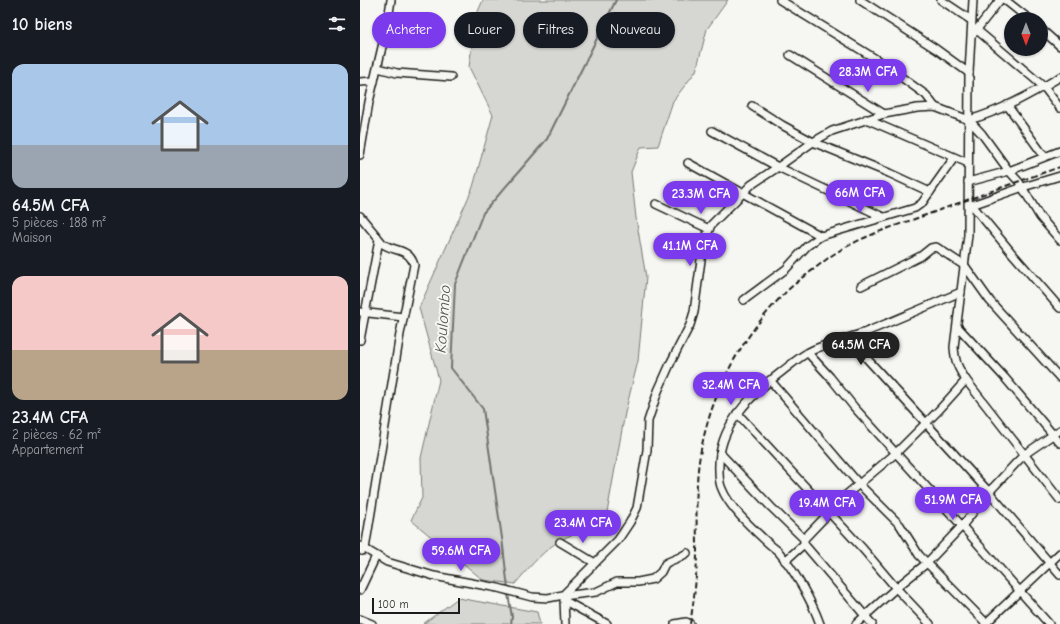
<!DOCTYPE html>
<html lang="fr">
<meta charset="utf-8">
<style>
:root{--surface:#171b24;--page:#20242c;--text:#f1f3f6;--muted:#9ea1a6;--accent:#7c3aed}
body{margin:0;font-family:"Comic Neue",sans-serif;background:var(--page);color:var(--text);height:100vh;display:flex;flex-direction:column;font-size:15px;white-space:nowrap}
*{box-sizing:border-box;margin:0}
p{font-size:13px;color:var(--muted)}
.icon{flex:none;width:22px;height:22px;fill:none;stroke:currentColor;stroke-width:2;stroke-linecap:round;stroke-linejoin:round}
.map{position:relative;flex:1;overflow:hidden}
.drawer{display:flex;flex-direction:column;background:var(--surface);width:360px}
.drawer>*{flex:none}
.guide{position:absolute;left:12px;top:12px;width:380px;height:36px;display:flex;gap:8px}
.needle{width:26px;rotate:180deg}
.buttons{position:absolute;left:644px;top:12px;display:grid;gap:8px}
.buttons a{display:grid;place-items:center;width:44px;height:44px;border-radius:50%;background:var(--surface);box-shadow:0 1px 3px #0004;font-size:20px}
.scale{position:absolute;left:12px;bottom:10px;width:88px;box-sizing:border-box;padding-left:4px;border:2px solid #1c1c1c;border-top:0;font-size:11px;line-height:14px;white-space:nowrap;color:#1c1c1c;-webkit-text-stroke:3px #f6f6f2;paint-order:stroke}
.price{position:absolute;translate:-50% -34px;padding:0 9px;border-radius:14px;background:var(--accent);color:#fff;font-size:13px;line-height:26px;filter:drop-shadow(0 1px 2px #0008)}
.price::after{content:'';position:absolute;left:50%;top:24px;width:12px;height:9px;margin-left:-6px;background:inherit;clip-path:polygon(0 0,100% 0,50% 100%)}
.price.active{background:#222;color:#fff}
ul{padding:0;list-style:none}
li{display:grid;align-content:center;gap:8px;height:212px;padding:0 12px}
li span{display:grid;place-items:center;height:124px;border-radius:12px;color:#555}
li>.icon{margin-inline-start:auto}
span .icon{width:72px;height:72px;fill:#fffc;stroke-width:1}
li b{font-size:17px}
h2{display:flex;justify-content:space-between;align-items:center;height:48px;padding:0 12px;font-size:17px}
.chip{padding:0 14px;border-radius:18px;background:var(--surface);box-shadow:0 1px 3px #0004;font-size:14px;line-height:36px}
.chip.active{background:var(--accent);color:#fff}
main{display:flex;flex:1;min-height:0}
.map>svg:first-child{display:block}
</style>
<main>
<section class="drawer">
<h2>10 biens<svg class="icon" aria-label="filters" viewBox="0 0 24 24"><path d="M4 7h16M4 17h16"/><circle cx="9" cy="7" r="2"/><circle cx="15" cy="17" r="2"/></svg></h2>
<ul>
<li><span style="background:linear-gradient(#a9c7e8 65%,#9aa5b1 0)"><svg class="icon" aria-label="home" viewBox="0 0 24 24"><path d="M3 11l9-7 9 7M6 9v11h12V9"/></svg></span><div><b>64.5M CFA</b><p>5 pièces · 188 m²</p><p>Maison</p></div></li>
<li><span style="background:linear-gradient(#f6c9c9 60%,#b9a48a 0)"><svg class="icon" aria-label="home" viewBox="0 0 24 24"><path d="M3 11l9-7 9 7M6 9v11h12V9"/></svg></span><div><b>23.4M CFA</b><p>2 pièces · 62 m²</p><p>Appartement</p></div></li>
</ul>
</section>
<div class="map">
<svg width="700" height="624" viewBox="0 0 700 624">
<rect width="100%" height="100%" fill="#f6f6f2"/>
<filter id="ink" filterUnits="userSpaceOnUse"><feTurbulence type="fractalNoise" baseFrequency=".025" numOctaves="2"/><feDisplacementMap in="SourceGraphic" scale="8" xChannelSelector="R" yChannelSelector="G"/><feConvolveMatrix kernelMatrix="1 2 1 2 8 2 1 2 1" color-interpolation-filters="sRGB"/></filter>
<g filter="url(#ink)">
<g fill="#d6d6d2" stroke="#797977">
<path d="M123 0H368L347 29 336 71 313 101 298 146 281 147 271 172 276 218 286 277 278 361 265 413 245 524C229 529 211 533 196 543 180 554 167 570 155 584L123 580 51 520 62 498 61 458 79 380 59 308 113 187 133 115 109 67 116 16Z"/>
<polygon points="98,598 177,612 180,624 63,624"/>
</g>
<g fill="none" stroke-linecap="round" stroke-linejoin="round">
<g stroke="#727271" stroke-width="2">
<polyline points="148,589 142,538 123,409 91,368 95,284 123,213 187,139 256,0"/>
<polyline points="148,594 152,617 151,624"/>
</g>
<defs>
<g id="minor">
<polyline points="420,0 519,61 566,95 575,107"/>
<polyline points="500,0 576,49 609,73"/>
<polyline points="581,0 611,20"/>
<path d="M613 0 609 73 608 235 594 347C595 362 598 368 606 380L700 500"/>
<polyline points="645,0 669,19"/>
<polyline points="681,29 700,46"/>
<polyline points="617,30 684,87 700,108"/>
<polyline points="614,33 640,0"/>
<polyline points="430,55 524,114"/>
<polyline points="18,68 37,73 91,77"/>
<polyline points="0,82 14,81"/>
<polyline points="647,105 684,156"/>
<polyline points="392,106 422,125 453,142 529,173 570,192"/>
<polyline points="506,119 608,163"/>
<path d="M609 120C641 111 671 94 700 77"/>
<polyline points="352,131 418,167 523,217"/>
<polyline points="0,155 9,102 27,26 31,0"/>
<polyline points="328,163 461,236"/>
<polyline points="608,182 649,171 700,151"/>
<polyline points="296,204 349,229"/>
<polyline points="612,205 651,252 700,308"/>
<polyline points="609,206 663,187 700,176"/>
<path d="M0 216 23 244C35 252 49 248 54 265L40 334 5 549 2 551"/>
<polyline points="501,286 561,256 571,248 576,247 605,266 630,301 700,378"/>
<polyline points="384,300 426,269 447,246 461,236 555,208 562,203 594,158"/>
<polyline points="0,312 43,317"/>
<polyline points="597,326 645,378 700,443"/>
<polyline points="488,338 629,492 700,575"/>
<polyline points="0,340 19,240"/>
<polyline points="448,353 470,377 494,407 602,526 689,624"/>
<polyline points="410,380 499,484 540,525 559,555 567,563 627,624"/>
<polyline points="377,413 503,549 536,588 570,624"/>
<polyline points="360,453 411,507 444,539"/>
<polyline points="200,542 235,563"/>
<polyline points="444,544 512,624"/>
<polyline points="0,546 27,562 74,576 138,588 172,597 188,598 203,595 258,540 270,522 277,508 287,450 288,421 298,391 311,362 330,325 334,312 343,245 351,225 391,185 418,167 453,142 472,131 524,114 557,108 575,107 609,120 622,134 649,171 659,182 680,217 700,240"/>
<polyline points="425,561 444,544 444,539 486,495 536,453 579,410 606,380"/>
<polyline points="0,590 16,556"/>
<polyline points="203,596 236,592 257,582 278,582 293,579 301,572 305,564 308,562 320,557 327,553"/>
<polyline points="204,599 205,624"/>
<polyline points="205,601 247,624"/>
<polyline points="0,619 12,624"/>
<polyline points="315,624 326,622 330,624"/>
<path d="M460 624C452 601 434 570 418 551 414 548 410 545 406 541 392 528 369 507 362 489 359 483 359 477 359 471 357 428 388 397 420 373 429 366 437 359 447 353 464 343 488 339 506 332 538 319 570 305 601 292"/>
<polyline points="496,624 536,588 567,563 602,526 629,492 656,463 665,454 700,430"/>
<polyline points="625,624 700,553"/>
</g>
</defs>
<use href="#minor" stroke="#1c1c1c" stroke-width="10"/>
<use href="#minor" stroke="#f6f6f2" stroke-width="7"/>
<path stroke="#1c1c1c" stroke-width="2" stroke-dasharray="6 3" stroke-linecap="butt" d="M330 624C334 600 337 576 337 551 337 516 334 480 342 445 354 387 384 333 427 291 434 284 443 278 450 272 457 267 464 261 471 256 501 236 535 226 569 214 612 198 656 182 700 167"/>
</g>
</g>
<g text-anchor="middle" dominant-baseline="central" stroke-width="4" stroke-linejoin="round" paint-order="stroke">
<g font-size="16" font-style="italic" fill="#565654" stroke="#f6f6f2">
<text transform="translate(83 319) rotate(-86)">Koulombo</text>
</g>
</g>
</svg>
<div class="buttons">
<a><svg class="needle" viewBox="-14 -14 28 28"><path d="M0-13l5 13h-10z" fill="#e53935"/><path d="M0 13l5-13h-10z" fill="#9ea1a6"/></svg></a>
</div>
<div class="scale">100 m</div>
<b class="price" style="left:508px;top:93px">28.3M CFA</b>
<b class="price" style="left:500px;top:214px">66M CFA</b>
<b class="price" style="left:341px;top:215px">23.3M CFA</b>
<b class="price" style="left:330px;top:267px">41.1M CFA</b>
<b class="price active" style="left:501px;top:366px">64.5M CFA</b>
<b class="price" style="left:371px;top:406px">32.4M CFA</b>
<b class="price" style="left:593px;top:521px">51.9M CFA</b>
<b class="price" style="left:467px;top:524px">19.4M CFA</b>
<b class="price" style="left:223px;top:544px">23.4M CFA</b>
<b class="price" style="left:101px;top:572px">59.6M CFA</b>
<div class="guide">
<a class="chip active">Acheter</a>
<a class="chip">Louer</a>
<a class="chip">Filtres</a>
<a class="chip">Nouveau</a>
</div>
</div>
</main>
